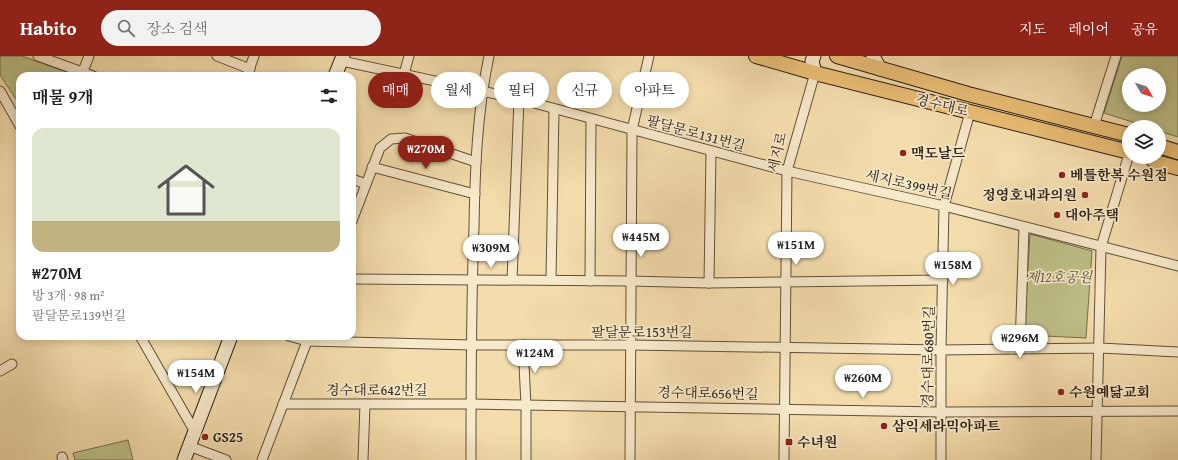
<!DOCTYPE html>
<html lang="ko">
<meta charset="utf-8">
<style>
:root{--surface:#fff;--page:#f2f2f2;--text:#202124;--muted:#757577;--accent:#8f2418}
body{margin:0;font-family:"Gentium Book Plus","Noto Serif KR",serif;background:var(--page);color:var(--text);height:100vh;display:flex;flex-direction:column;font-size:15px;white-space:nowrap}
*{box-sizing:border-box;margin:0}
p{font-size:13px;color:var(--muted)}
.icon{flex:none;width:22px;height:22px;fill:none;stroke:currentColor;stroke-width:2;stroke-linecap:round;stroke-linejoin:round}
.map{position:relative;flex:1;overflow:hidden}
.details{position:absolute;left:16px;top:16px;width:340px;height:268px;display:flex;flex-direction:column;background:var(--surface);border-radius:12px;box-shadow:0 2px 10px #0003}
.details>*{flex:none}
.top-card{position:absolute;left:368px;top:16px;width:380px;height:36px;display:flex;gap:8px}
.needle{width:26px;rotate:129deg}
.tools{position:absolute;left:1122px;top:12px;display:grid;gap:8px}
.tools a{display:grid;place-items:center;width:44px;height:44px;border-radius:50%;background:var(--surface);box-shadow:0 2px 10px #0003;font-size:20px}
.price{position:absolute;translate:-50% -34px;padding:0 9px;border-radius:14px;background:#fff;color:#222;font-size:13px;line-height:26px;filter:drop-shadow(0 1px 2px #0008)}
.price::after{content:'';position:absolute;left:50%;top:24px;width:12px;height:9px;margin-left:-6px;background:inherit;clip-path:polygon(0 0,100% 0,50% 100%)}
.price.current{background:var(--accent);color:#fff}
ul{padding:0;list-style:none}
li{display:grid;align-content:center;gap:8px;height:212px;padding:0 16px}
li span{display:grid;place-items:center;height:124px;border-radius:12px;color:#555}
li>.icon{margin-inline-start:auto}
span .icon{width:72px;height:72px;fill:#fffc;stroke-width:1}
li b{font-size:17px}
h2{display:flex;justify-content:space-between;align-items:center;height:48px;padding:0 16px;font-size:17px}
.pill{padding:0 14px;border-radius:18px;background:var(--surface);box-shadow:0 2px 10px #0003;font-size:14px;line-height:36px}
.pill.current{background:var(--accent);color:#fff}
header{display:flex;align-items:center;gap:24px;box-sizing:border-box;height:56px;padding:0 20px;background:var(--accent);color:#fff}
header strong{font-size:19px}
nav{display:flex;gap:22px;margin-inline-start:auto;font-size:14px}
.search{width:280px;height:36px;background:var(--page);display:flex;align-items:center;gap:10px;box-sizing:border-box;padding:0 14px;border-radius:22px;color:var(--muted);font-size:15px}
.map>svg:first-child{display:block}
</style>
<header>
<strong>Habito</strong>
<div class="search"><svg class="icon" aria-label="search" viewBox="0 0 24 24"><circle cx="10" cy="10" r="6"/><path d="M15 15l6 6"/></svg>장소 검색</div>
<nav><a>지도</a><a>레이어</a><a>공유</a></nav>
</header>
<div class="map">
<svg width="1178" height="404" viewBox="0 0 1178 404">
<rect width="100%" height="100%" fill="#f4ddad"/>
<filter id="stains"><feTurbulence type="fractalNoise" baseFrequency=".005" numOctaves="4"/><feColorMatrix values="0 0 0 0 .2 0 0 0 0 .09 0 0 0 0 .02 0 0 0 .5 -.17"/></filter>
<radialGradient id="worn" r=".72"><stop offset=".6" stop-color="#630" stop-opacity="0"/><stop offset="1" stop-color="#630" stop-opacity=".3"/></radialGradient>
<g fill="#bec088" stroke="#76704e" fill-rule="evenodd">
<polygon points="0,0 22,0 69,17 70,20 20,20 20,49 0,19"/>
<path d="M1122 0H1178V81L1159 75V71H1148L1104 57ZM1129 19H1159V49H1129Z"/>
<polygon points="1030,178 1092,195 1086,282 1024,279"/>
<polygon points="128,384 133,404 75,404 73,397"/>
</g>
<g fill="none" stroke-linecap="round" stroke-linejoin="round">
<defs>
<g id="street">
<polyline points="38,0 93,20"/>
<polyline points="217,0 250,13"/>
<polyline points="342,5 519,43 787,115 944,150 1178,210"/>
<polyline points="404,18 409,0"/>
<polyline points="81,20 89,0"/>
<polyline points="247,20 254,0"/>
<polyline points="0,35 20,70"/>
<polyline points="1094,70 1116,0"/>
<polyline points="372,111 475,138"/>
<polyline points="352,123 366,128"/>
<polyline points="352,165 380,92 391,83 405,82 476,106"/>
<polyline points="352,223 630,225 709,227 943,224"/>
<polyline points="512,224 519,43"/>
<polyline points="551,224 554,54"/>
<polyline points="590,225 591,63"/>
<polyline points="709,227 711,95"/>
<polyline points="140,280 195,376"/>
<polyline points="289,280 307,285 472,289 630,289 941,294 1100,292 1178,296"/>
<polyline points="523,289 526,349 526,404"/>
<polyline points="1020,292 1024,172"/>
<polyline points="0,315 12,308"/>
<polyline points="283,348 471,348 941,356 1178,355"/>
<polyline points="189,390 226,404"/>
<polyline points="62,401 63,404"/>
<polyline points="262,404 309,280"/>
<polyline points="363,404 365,348"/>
<path d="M471 404C471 326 471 249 474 171 475 114 477 56 489 0"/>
<polyline points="630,404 632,74 649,0"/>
<polyline points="784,404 787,115 815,17"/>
<polyline points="941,404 941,294 944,150 970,56"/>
<polyline points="1096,404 1101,191 1129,98"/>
</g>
<g id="secondary">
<polyline points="814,0 812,5 815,17"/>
<polyline points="873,0 880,13"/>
<polyline points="335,20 343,0"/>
<polyline points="184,404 231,280"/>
</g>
<g id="primary">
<polyline points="756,0 815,17 1129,96"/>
<polyline points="837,0 968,38 1129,79"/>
<polyline points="1159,90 1178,96"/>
<polyline points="1150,101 1156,106 1178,112"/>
</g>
</defs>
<use href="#street" stroke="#60503b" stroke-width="11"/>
<use href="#secondary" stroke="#2e2115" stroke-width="15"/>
<use href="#primary" stroke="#2e2115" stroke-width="16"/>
<use href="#street" stroke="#f8e9ca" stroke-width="9"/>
<use href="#secondary" stroke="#f8e9ca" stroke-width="13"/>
<use href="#primary" stroke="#eabe76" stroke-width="14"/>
</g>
<g fill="#8f2418" stroke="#f8e9ca" stroke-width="1.5">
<circle cx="903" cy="97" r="4"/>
<circle cx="1062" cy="119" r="4"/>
<circle cx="1085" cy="139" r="4"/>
<circle cx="1057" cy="159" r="4"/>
<circle cx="1061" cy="336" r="4"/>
<circle cx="884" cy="370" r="4"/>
<circle cx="205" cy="381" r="4"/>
<rect x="785" y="382" width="8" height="8" rx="2"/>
</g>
<g text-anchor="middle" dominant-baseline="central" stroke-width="3.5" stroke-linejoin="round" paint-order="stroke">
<g font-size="14" fill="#2e2115" stroke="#f8e9ca">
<text transform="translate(942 49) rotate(14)">경수대로</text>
<text transform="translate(696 77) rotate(15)">팔달문로131번길</text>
<text transform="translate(777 96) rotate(-77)">세지로</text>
<text transform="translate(909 128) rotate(13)">세지로399번길</text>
<text x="642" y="276">팔달문로153번길</text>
<text transform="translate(928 300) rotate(-89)">경수대로680번길</text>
<text x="377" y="334">경수대로642번길</text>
<text transform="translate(708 337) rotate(1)">경수대로656번길</text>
</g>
<g font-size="14" font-weight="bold" fill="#2e2115" stroke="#f8e9ca" text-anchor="start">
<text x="911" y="97">맥도날드</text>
<text x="1070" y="119">베틀한복 수원점</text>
<text x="1077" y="139" text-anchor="end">정영호내과의원</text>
<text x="1065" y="159">대아주택</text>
<text x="1069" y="336">수원예닮교회</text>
<text x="892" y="370">삼익세라믹아파트</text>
<text x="213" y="381">GS25</text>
<text x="797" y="386">수녀원</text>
</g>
<g font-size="14" font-style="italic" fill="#595138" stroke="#f8e9ca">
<text x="1059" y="221">제12호공원</text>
</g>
</g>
<rect width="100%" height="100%" filter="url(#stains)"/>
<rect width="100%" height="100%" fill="url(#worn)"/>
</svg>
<div class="tools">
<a><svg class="needle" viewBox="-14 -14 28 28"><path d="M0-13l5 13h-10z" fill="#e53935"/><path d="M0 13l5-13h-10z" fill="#757577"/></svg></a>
<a><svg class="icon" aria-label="layers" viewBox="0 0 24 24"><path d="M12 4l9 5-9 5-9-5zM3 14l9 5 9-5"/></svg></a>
</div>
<b class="price current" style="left:426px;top:114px">₩270M</b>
<b class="price" style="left:641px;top:202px">₩445M</b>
<b class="price" style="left:796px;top:210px">₩151M</b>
<b class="price" style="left:491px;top:213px">₩309M</b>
<b class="price" style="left:953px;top:230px">₩158M</b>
<b class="price" style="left:1020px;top:303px">₩296M</b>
<b class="price" style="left:535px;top:318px">₩124M</b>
<b class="price" style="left:196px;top:338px">₩154M</b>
<b class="price" style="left:863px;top:343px">₩260M</b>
<div class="top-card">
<a class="pill current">매매</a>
<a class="pill">월세</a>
<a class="pill">필터</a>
<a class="pill">신규</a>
<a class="pill">아파트</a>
</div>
<section class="details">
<h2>매물 9개<svg class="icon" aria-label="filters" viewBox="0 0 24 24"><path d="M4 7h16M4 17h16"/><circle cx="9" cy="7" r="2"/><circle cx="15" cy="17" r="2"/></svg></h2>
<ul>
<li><span style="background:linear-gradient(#dfe7d0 75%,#c2b280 0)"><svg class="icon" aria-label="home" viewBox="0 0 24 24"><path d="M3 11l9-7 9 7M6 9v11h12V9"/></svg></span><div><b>₩270M</b><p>방 3개 · 98 m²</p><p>팔달문로139번길</p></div></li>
</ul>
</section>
</div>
